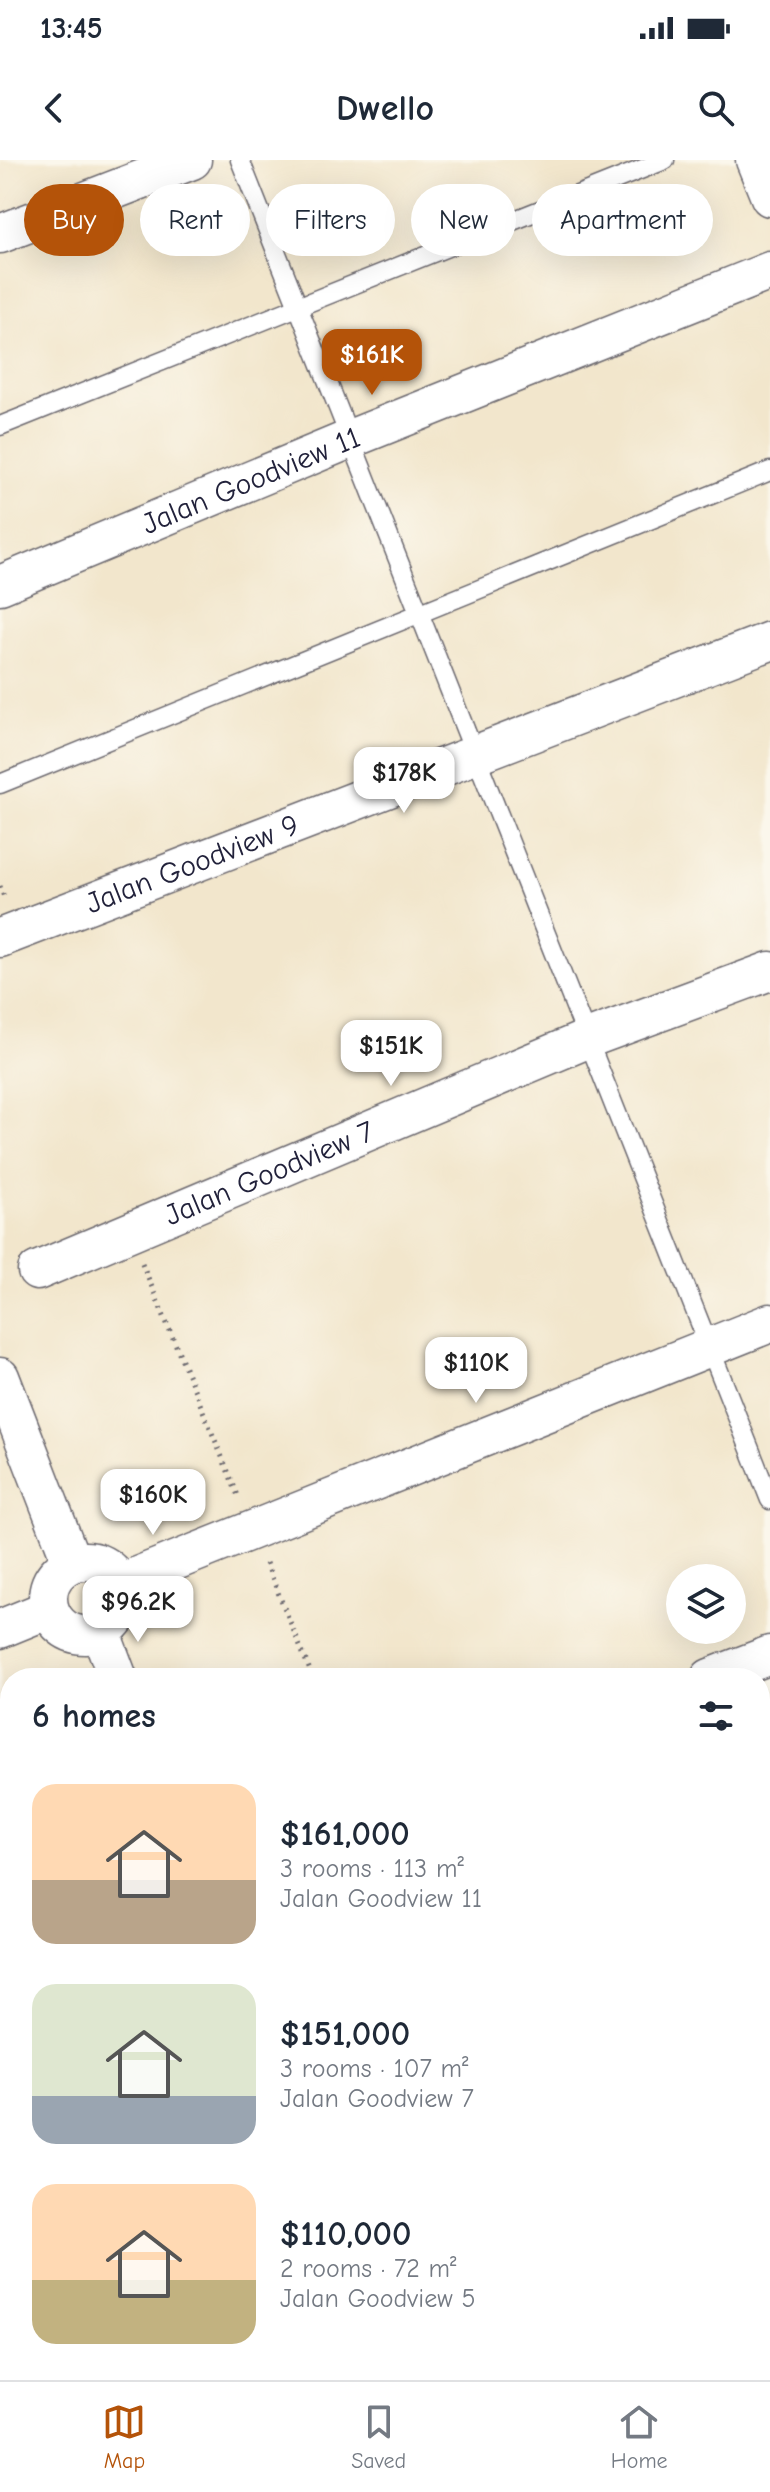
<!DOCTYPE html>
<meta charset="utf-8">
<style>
:root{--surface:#fff;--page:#f2f2f3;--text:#1f2937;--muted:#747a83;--line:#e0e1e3;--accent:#b45309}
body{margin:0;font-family:"Comic Neue",sans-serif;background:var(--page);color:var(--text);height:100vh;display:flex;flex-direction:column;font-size:30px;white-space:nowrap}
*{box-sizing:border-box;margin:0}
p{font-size:26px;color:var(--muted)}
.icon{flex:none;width:44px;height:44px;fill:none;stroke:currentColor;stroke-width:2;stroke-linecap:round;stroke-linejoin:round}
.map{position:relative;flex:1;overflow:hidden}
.details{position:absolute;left:0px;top:1508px;width:770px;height:712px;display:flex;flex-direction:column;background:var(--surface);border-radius:32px 32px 0 0;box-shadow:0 8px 32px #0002}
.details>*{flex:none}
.banner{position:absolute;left:24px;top:24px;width:722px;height:72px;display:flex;gap:16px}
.controls{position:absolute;left:666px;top:1404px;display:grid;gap:16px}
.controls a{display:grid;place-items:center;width:80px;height:80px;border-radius:50%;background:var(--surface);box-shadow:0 8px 32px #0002;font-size:40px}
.price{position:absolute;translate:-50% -68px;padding:0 18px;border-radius:16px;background:#fff;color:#222;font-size:26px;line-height:52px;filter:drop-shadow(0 2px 4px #0008)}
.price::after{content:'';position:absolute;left:50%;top:48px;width:24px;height:18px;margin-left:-12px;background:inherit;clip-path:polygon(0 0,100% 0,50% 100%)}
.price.on{background:var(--accent);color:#fff}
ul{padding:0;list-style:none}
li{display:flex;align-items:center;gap:24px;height:200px;padding:0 32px}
li span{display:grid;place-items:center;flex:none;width:224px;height:160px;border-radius:24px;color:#555}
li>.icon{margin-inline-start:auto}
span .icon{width:96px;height:96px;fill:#fffc;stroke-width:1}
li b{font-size:34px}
h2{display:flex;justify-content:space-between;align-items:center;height:96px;padding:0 32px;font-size:34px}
.pill{padding:0 28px;border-radius:36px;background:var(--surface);box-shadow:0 8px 32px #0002;font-size:28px;line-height:72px}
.pill.on{background:var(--accent);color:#fff}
.status{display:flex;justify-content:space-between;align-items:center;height:56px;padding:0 40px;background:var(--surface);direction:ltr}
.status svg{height:22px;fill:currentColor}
header{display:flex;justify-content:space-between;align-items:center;height:104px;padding:0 32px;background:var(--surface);font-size:36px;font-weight:800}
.dock{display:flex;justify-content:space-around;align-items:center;height:112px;border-top:2px solid var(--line);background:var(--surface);font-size:22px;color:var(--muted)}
.dock a{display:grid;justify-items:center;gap:4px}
.dock .on{color:var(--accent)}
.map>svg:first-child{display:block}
</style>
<div class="status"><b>13:45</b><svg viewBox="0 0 49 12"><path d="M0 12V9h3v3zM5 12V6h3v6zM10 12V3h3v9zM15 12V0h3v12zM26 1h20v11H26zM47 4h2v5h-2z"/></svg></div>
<header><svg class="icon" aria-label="back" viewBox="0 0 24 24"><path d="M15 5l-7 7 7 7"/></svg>Dwello<svg class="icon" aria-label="search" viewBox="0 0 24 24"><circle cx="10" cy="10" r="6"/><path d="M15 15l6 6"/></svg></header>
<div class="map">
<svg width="770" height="2220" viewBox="0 0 770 2220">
<rect width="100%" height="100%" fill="#fbf7ec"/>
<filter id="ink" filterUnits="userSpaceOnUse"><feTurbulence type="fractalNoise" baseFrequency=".0125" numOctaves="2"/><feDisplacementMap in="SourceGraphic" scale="16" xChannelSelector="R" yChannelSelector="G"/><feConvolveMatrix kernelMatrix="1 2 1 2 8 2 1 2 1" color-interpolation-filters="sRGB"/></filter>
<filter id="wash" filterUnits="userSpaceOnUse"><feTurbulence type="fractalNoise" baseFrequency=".006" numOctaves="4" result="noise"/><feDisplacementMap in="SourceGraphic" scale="32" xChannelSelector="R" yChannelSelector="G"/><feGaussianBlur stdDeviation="1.8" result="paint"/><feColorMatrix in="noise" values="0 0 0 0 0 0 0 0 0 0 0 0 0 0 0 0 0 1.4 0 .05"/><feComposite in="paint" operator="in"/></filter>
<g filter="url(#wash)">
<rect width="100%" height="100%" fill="#f2e6cc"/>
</g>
<g filter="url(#ink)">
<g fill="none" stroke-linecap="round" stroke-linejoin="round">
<defs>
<g id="lane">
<polyline points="240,0 770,1340"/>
<polyline points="0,266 665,0"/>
<polyline points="0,624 770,311"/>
<polyline points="760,1672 770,1668"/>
<polyline points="690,2210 694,2220"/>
</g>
<g id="street">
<polyline points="755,0 770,37"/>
<polyline points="0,74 192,0"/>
<path id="s1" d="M0 425 350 279 770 111"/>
<path id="s2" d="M0 778 770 481"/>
<path id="s3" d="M37 1111 587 879 770 811"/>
<polyline points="0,1217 72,1403"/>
<circle cx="85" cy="1438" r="37"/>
<polyline points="120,1423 770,1163"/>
<polyline points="0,1469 49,1449"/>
<polyline points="101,1473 118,1518"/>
<polyline points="710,1518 770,1495"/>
<polyline points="760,1739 770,1735"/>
<polyline points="760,1788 770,1784"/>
<polyline points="0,1804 10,1800"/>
<polyline points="0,2021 10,2018"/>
<polyline points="0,2065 10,2062"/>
<polyline points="0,2146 10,2143"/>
<polyline points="611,2210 614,2220"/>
<polyline points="387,2220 415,2210"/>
</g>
</defs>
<use href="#lane" stroke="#6b676e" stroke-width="21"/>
<use href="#street" stroke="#6b676e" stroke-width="41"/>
<g stroke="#6b676e" stroke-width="5" stroke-dasharray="2 6" stroke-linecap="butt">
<polyline points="0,726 5,740"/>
<polyline points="142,1103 239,1338"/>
<polyline points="266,1403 313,1518"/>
</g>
<use href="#lane" stroke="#fff" stroke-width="18"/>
<use href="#street" stroke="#fff" stroke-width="38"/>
</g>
</g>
<g text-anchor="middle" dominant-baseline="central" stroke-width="6" stroke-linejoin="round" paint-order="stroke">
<g font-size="30" fill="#22223b" stroke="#fbf7ec">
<text stroke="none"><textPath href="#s1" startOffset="272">Jalan Goodview 11</textPath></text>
<text stroke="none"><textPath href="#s2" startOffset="206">Jalan Goodview 9</textPath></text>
<text stroke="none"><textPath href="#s3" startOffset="252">Jalan Goodview 7</textPath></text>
</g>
</g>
</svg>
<div class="controls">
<a><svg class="icon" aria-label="layers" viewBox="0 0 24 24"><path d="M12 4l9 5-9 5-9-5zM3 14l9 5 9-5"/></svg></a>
</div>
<b class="price on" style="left:372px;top:237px">$161K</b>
<b class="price" style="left:404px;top:655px">$178K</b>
<b class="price" style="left:391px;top:928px">$151K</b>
<b class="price" style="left:476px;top:1245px">$110K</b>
<b class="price" style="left:153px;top:1377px">$160K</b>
<b class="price" style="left:138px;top:1484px">$96.2K</b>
<div class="banner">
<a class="pill on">Buy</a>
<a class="pill">Rent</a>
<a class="pill">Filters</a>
<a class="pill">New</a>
<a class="pill">Apartment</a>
</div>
<section class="details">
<h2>6 homes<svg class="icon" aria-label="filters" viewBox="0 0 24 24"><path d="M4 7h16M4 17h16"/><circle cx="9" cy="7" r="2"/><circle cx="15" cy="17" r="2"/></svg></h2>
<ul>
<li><span style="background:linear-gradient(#ffd9b3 60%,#b9a48a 0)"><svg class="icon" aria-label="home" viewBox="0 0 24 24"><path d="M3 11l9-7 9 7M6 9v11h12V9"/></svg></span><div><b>$161,000</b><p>3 rooms · 113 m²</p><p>Jalan Goodview 11</p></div></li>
<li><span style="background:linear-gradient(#dfe7d0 70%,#9aa5b1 0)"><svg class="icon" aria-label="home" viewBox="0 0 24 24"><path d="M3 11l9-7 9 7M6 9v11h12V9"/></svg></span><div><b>$151,000</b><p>3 rooms · 107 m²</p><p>Jalan Goodview 7</p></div></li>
<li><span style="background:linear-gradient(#ffd9b3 60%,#c2b280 0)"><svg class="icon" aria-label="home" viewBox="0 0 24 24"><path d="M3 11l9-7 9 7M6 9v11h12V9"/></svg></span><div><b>$110,000</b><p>2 rooms · 72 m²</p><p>Jalan Goodview 5</p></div></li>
</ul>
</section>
</div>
<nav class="dock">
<a class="on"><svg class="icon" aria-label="map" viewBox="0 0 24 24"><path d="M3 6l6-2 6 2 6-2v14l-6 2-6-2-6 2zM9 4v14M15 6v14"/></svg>Map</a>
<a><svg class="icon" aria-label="saved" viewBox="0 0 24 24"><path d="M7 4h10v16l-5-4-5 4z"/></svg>Saved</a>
<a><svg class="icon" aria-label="home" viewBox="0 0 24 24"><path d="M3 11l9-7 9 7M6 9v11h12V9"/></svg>Home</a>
</nav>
